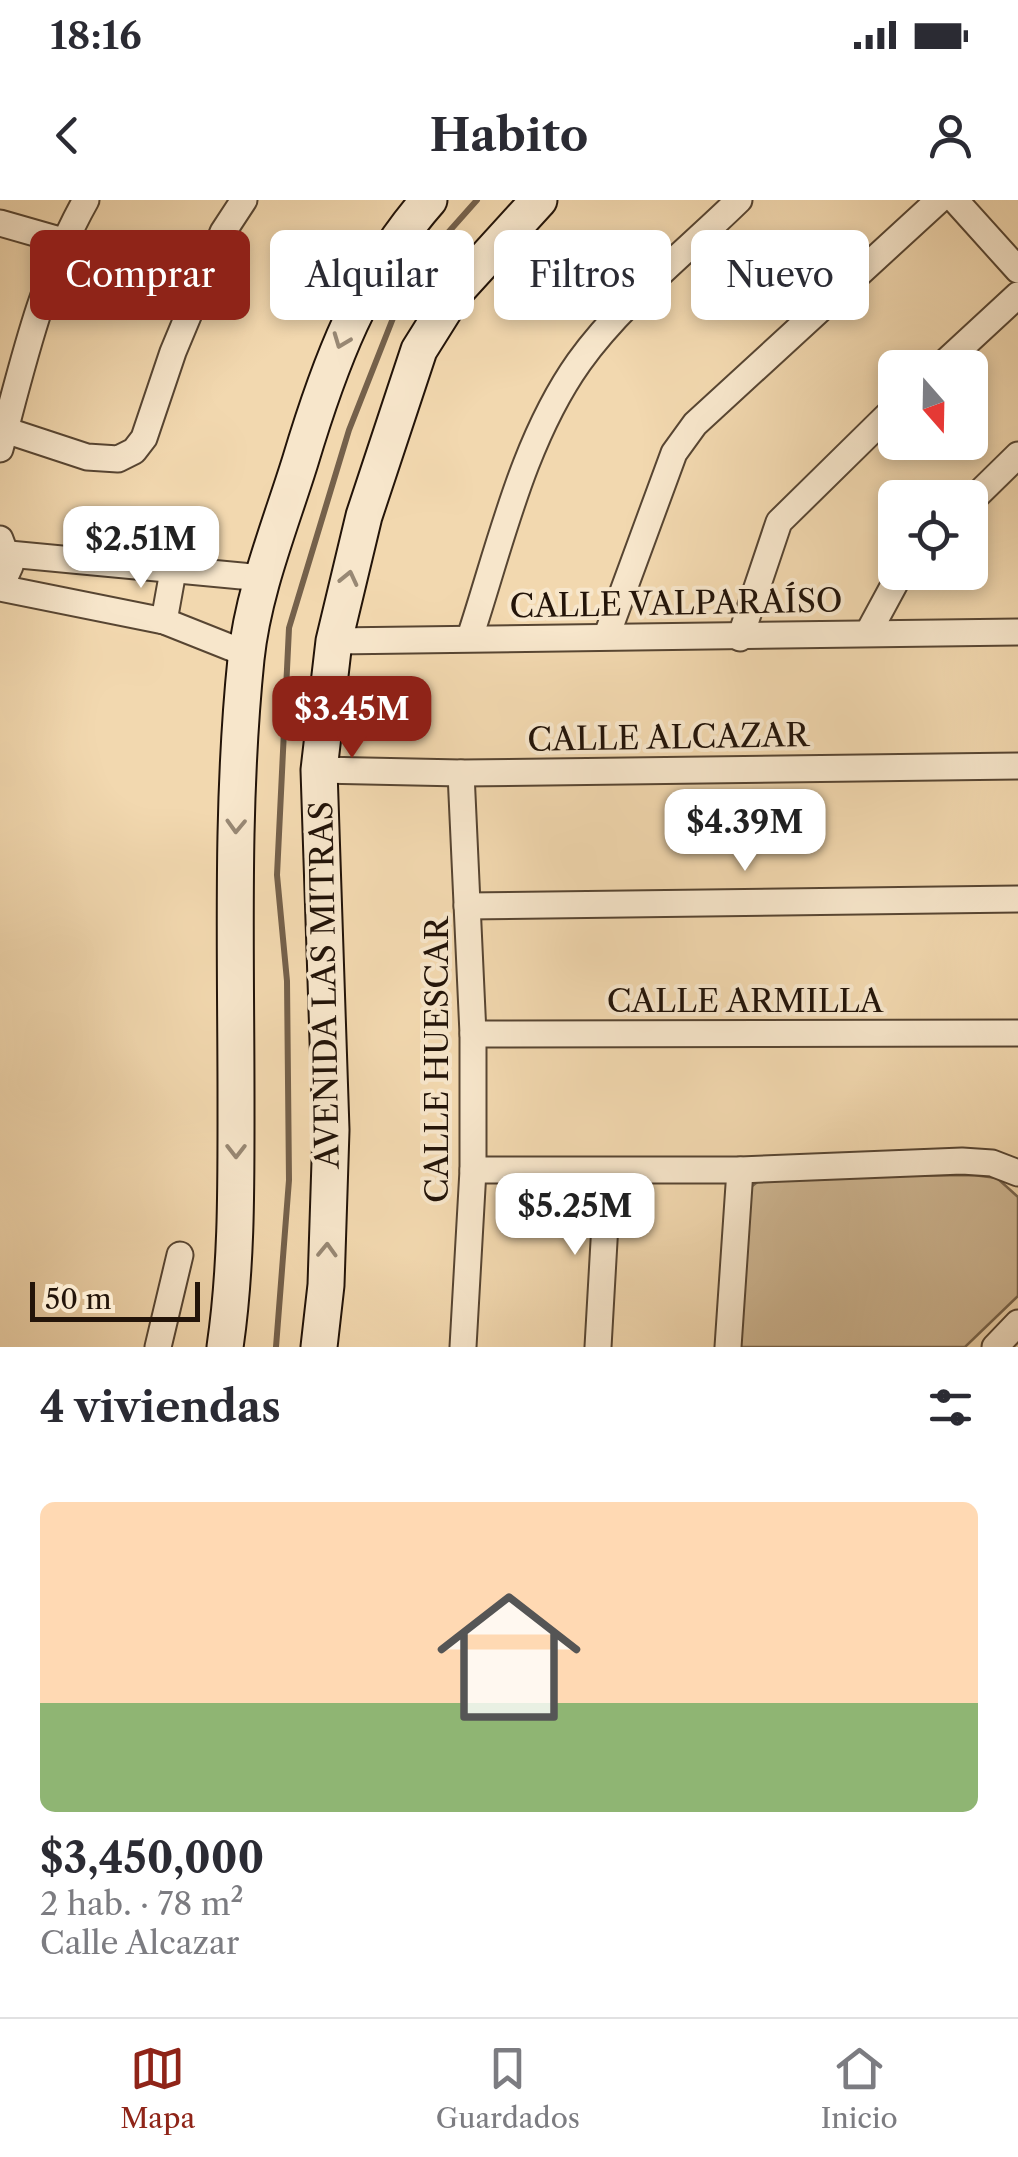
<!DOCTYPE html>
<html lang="es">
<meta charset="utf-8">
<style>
:root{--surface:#fff;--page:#f2f2f3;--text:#2b2b33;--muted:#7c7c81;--line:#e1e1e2;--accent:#8f2418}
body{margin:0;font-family:"Libre Caslon Text",serif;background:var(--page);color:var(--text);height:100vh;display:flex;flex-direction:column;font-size:38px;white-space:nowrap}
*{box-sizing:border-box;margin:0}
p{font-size:32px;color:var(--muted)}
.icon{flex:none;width:55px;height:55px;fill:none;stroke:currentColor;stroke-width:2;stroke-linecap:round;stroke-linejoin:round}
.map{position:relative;height:1147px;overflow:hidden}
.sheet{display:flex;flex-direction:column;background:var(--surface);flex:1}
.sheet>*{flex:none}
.guide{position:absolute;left:30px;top:30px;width:960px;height:90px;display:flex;gap:20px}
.needle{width:65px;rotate:160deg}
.controls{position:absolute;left:878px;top:150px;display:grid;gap:20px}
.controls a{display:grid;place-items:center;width:110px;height:110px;border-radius:15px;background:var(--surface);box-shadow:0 5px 15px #0003;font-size:50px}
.scale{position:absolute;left:30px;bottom:25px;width:170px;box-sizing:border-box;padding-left:10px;border:5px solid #231409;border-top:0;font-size:28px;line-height:35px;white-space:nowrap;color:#231409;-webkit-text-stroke:8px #f7e6cb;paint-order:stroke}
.price{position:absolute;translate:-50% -85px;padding:0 22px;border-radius:20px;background:#fff;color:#222;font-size:32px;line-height:65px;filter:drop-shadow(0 2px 5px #0008)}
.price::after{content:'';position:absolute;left:50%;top:60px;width:30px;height:22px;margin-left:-15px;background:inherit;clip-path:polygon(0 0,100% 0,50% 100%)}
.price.selected{background:var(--accent);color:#fff}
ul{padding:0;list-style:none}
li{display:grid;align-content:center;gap:20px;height:530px;padding:0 40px}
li+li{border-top:2px solid var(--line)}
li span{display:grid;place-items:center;height:310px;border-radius:15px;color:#555}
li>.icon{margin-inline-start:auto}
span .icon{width:180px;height:180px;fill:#fffc;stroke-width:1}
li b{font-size:42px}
h2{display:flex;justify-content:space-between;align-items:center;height:120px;padding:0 40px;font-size:42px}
.pill{padding:0 35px;border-radius:15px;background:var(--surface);box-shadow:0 5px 15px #0003;font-size:35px;line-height:90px}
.pill.selected{background:var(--accent);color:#fff}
.status{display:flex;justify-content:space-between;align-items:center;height:70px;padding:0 50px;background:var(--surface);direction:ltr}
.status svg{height:28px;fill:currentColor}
header{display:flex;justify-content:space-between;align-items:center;height:130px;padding:0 40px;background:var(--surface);font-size:45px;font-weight:800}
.tab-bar{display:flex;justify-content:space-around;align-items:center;height:140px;border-top:2px solid var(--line);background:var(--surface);font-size:28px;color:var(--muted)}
.tab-bar a{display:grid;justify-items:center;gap:5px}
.tab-bar .selected{color:var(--accent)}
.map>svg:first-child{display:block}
</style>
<div class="status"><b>18:16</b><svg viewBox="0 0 49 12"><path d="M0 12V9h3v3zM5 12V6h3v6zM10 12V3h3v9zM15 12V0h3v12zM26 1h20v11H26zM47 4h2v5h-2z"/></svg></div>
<header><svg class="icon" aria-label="back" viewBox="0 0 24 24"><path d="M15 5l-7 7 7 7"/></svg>Habito<svg class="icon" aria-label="person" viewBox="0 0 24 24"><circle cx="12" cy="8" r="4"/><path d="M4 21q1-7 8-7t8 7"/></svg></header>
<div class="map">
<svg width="1018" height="1147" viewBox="0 0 1018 1147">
<rect width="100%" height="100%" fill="#f2d8af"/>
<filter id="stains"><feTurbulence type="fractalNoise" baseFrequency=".002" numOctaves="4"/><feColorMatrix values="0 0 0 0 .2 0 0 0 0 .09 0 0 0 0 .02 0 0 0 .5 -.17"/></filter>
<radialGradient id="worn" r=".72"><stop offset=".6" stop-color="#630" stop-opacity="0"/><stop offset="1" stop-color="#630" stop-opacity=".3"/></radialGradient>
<polygon fill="#cfb793" stroke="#79664e" stroke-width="2.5" points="973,975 997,978 1018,997 1018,1096 965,1147 737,1147 751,987 764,977"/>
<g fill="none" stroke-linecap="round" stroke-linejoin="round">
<polyline stroke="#75614b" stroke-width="6" points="276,1147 289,980 287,781 277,675 289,428 349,230 399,103 437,45 477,0"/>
<defs>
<g id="street">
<polyline points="955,0 1018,70"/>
<polyline points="0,23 63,41"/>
<polyline points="939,168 1018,95"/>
<polyline points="5,230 87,257 118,259 134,251 144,238 173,152 223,32 244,0"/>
<path d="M0 249C23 163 42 78 86 0"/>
<polyline points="970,302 1018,255"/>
<polyline points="0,339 10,366 0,388 164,421 247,454"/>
<polyline points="9,354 263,378"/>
<polyline points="164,421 173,371"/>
<polyline points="868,433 901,372"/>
<polyline points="607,435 674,253 695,224 939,0"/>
<path d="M470 437C500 346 523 241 579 162 622 102 686 52 739 0"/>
<polyline points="740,438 779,322 895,208"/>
<polyline points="334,441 1018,432"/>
<polyline points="319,570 461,573 1018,566"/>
<polyline points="461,573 473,834 473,970 463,1147"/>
<polyline points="467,706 1018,699"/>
<polyline points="473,834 1018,833"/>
<polyline points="473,970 740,970 962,961 992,963 1018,973"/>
<polyline points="158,1147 180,1055"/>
<polyline points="598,1147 608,971"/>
<polyline points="728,1147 740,970"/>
<polyline points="995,1147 1018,1123"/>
</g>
<g id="secondary">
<path d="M225 1147C237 1065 236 981 236 898 236 751 231 605 246 459 253 392 280 326 300 262 329 165 362 76 429 0"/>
<polyline points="319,1147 326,1085 331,930 319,570 334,441 364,316 419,150 456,91 539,0"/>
</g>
</defs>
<use href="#street" stroke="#574532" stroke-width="29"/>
<use href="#secondary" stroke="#231409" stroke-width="39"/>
<use href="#street" stroke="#f7e6cb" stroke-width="25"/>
<use href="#secondary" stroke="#f7e6cb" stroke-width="35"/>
</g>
<defs><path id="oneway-chevron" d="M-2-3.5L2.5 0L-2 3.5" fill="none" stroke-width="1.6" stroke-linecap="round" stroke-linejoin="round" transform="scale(2.5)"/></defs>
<g stroke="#988874">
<use href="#oneway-chevron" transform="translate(341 141) rotate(111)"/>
<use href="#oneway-chevron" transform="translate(349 378) rotate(-77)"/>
<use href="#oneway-chevron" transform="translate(236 626) rotate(92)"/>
<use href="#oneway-chevron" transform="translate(236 951) rotate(90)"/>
<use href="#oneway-chevron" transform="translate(327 1050) rotate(-88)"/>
</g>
<g text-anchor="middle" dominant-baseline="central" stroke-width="8" stroke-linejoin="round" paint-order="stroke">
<g font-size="32" fill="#231409" stroke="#f7e6cb">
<text transform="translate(676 403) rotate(-1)">CALLE VALPARAÍSO</text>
<text transform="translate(668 537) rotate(-1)">CALLE ALCAZAR</text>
<text transform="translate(324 785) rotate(-91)">AVENIDA LAS MITRAS</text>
<text x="745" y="800">CALLE ARMILLA</text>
<text transform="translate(436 860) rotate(-90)">CALLE HUESCAR</text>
</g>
</g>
<rect width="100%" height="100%" filter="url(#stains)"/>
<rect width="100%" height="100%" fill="url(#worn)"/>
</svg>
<div class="controls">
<a><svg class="needle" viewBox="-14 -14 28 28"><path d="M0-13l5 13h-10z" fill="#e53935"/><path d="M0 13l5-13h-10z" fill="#7c7c81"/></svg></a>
<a><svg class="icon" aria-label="locate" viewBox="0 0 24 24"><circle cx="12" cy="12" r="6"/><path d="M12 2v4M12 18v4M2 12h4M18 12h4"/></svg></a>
</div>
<div class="scale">50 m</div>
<b class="price" style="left:141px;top:391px">$2.51M</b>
<b class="price selected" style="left:352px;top:561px">$3.45M</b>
<b class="price" style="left:745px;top:674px">$4.39M</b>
<b class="price" style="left:575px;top:1058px">$5.25M</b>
<div class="guide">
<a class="pill selected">Comprar</a>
<a class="pill">Alquilar</a>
<a class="pill">Filtros</a>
<a class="pill">Nuevo</a>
</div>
</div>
<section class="sheet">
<h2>4 viviendas<svg class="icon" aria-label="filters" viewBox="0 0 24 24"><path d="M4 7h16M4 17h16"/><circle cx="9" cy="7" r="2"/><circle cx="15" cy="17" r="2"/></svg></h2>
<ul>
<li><span style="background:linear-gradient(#ffd9b3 65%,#8fb573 0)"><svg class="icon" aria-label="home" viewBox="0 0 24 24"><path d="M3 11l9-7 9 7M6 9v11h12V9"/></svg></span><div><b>$3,450,000</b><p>2 hab. · 78 m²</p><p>Calle Alcazar</p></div></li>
</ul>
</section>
<nav class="tab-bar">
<a class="selected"><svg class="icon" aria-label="map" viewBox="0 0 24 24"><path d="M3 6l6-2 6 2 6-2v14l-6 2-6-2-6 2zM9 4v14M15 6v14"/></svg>Mapa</a>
<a><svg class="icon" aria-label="saved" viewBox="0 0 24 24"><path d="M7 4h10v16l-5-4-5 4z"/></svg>Guardados</a>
<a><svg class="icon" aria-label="home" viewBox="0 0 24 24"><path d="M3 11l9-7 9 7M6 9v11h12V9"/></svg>Inicio</a>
</nav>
